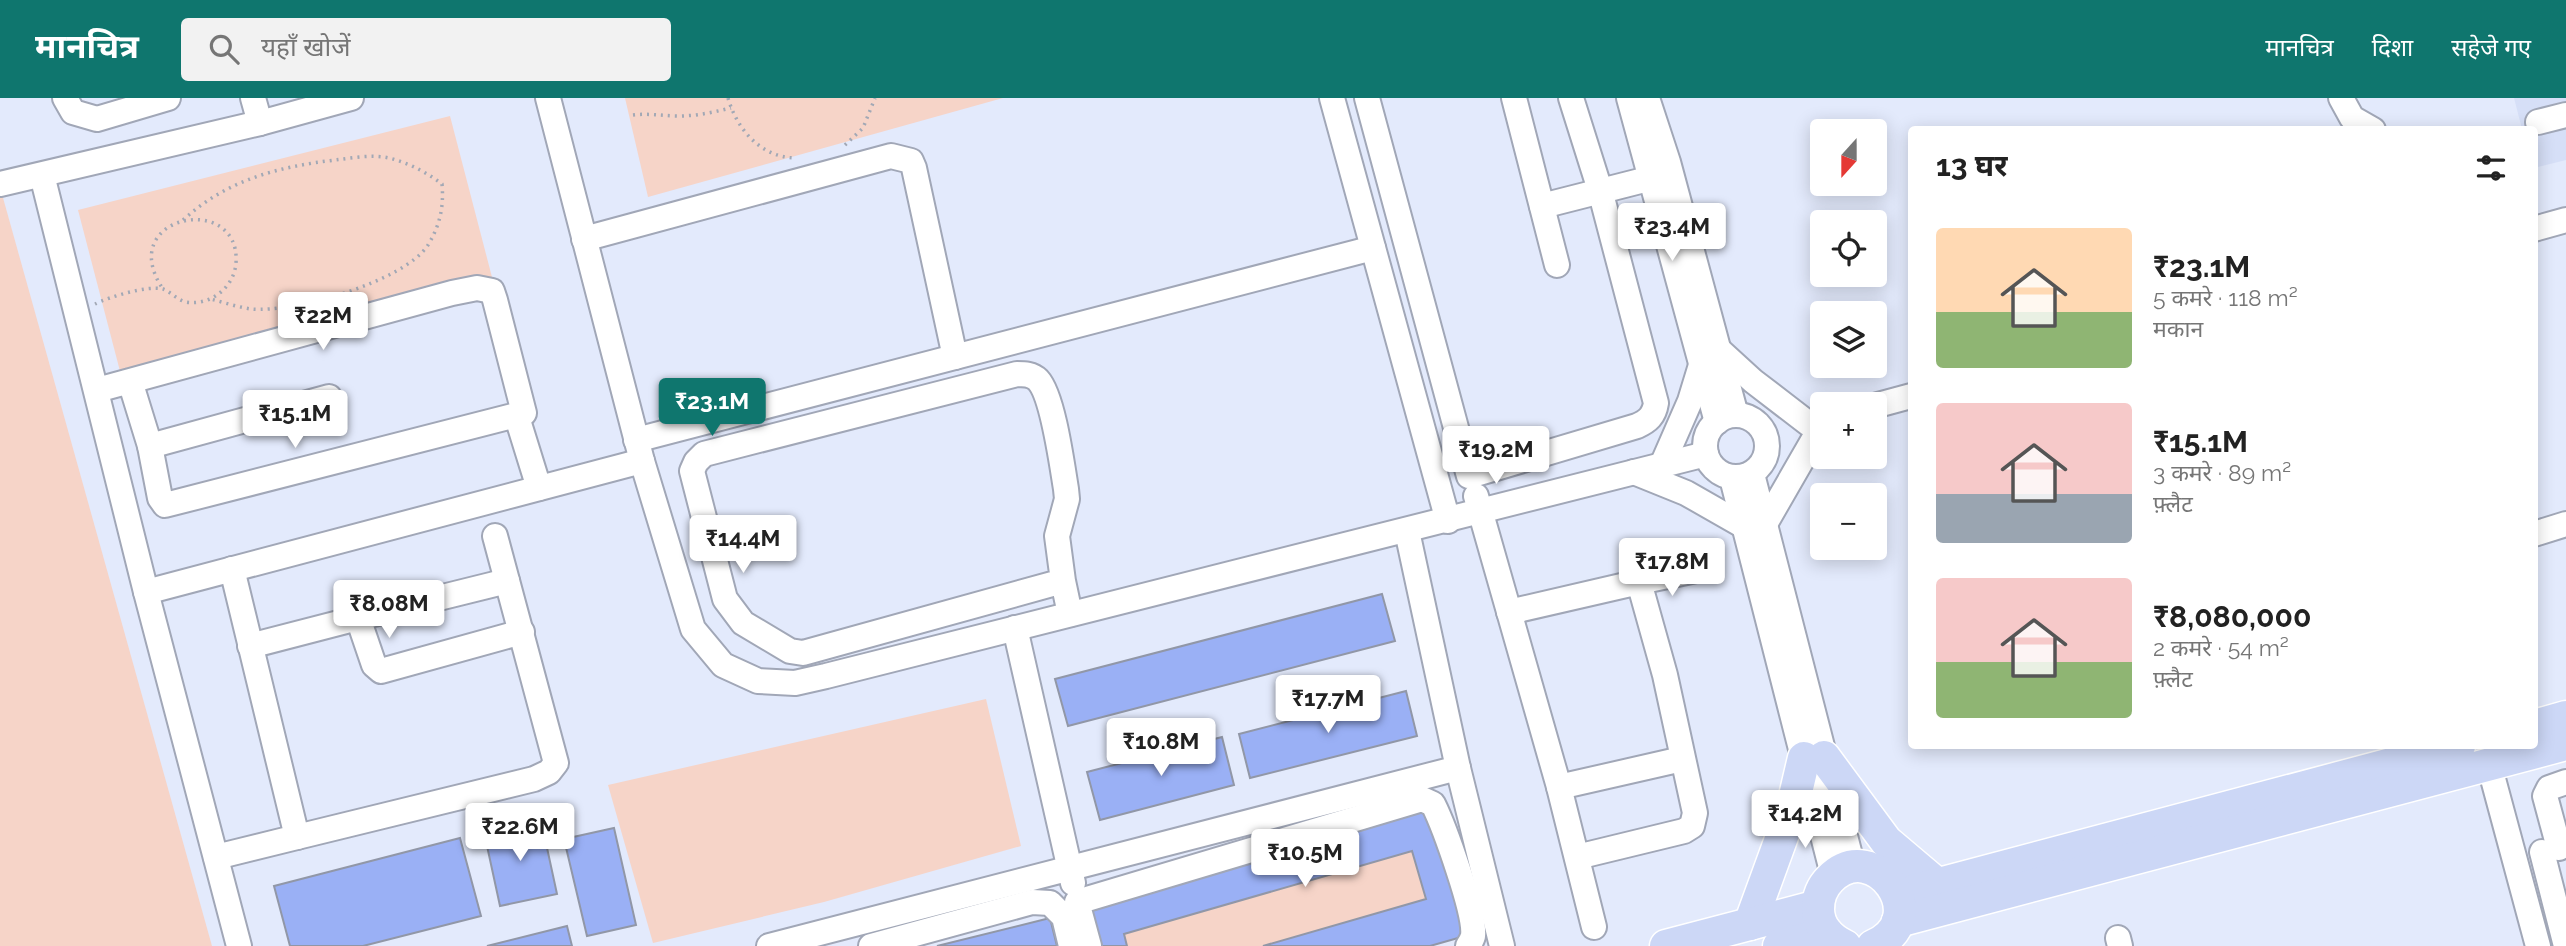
<!DOCTYPE html>
<html lang="hi">
<meta charset="utf-8">
<style>
:root{--surface:#fff;--page:#f2f2f2;--text:#222;--muted:#767676;--accent:#0f766e}
body{margin:0;font-family:Raleway,"Noto Sans Devanagari",sans-serif;background:var(--page);color:var(--text);height:100vh;display:flex;flex-direction:column;font-size:26px;white-space:nowrap}
*{box-sizing:border-box;margin:0}
p{font-size:23px;color:var(--muted)}
.icon{flex:none;width:38px;height:38px;fill:none;stroke:currentColor;stroke-width:2;stroke-linecap:round;stroke-linejoin:round}
.map{position:relative;flex:1;overflow:hidden}
.details{position:absolute;left:1908px;top:28px;width:630px;height:623px;display:flex;flex-direction:column;background:var(--surface);border-radius:7px;box-shadow:0 4px 18px #0003}
.details>*{flex:none}
.needle{width:46px;rotate:201deg}
.tools{position:absolute;left:1810px;top:21px;display:grid;gap:14px}
.tools a{display:grid;place-items:center;width:77px;height:77px;border-radius:7px;background:var(--surface);box-shadow:0 4px 18px #0003;font-size:35px}
.price{position:absolute;translate:-50% -60px;padding:0 16px;border-radius:7px;background:#fff;color:#222;font-size:23px;line-height:46px;filter:drop-shadow(0 2px 4px #0008)}
.price::after{content:'';position:absolute;left:50%;top:42px;width:21px;height:16px;margin-left:-10px;background:inherit;clip-path:polygon(0 0,100% 0,50% 100%)}
.price.on{background:var(--accent);color:#fff}
ul{padding:0;list-style:none}
li{display:flex;align-items:center;gap:21px;height:175px;padding:0 28px}
li span{display:grid;place-items:center;flex:none;width:196px;height:140px;border-radius:7px;color:#555}
li>.icon{margin-inline-start:auto}
span .icon{width:84px;height:84px;fill:#fffc;stroke-width:1}
li b{font-size:30px}
h2{display:flex;justify-content:space-between;align-items:center;height:84px;padding:0 28px;font-size:30px}
header{display:flex;align-items:center;gap:42px;box-sizing:border-box;height:98px;padding:0 35px;background:var(--accent);color:#fff}
header strong{font-size:33px}
nav{display:flex;gap:38px;margin-inline-start:auto;font-size:24px}
.search{width:490px;height:63px;background:var(--page);display:flex;align-items:center;gap:18px;box-sizing:border-box;padding:0 24px;border-radius:7px;color:var(--muted);font-size:26px}
.map>svg:first-child{display:block}
</style>
<header>
<strong>मानचित्र</strong>
<div class="search"><svg class="icon" aria-label="search" viewBox="0 0 24 24"><circle cx="10" cy="10" r="6"/><path d="M15 15l6 6"/></svg>यहाँ खोजें</div>
<nav><a>मानचित्र</a><a>दिशा</a><a>सहेजे गए</a></nav>
</header>
<div class="map">
<svg width="2566" height="848" viewBox="0 0 2566 848">
<rect width="100%" height="100%" fill="#e3eafc"/>
<polygon fill="#d6dff7" points="2514,0 2566,0 2566,62 2534,70 2534,32 2522,31"/>
<g fill="#f6d4c8">
<polygon points="625,0 1003,0 648,99"/>
<polygon points="450,18 493,183 121,277 78,112"/>
<polygon points="0,89 212,848 0,848"/>
<polygon points="986,601 1021,748 824,804 653,845 608,687"/>
<polygon points="1412,753 1426,801 1263,848 1127,848 1124,836"/>
</g>
<g fill="#9ab0f5" stroke="#9197a7" stroke-width="2">
<polygon points="1382,496 1395,543 1068,628 1055,581"/>
<polygon points="1406,593 1417,638 1250,680 1239,636"/>
<polygon points="1222,639 1234,687 1100,722 1087,674"/>
<polygon points="1428,710 1465,838 1430,848 1263,848 1426,801 1412,753 1124,836 1127,848 1100,848 1088,805"/>
<polygon points="541,722 557,796 500,808 484,734"/>
<polygon points="614,730 636,827 587,838 564,741"/>
<polygon points="460,740 481,818 363,848 290,848 274,788"/>
<polygon points="1050,820 1057,848 937,848"/>
<polygon points="567,828 572,848 487,848"/>
</g>
<g fill="none" stroke-linecap="round" stroke-linejoin="round">
<defs>
<g id="minor">
<polyline points="65,0 73,14 97,21 168,0"/>
<polyline points="253,0 260,25"/>
<polyline points="548,0 642,363 693,531 723,567 758,583 795,585 826,578 1706,356"/>
<polyline points="1332,0 1448,423"/>
<path d="M1367 0 1469 378 1637 328C1648 323 1654 318 1656 305L1600 92 1571 0"/>
<polyline points="1514,0 1557,167"/>
<polyline points="1629,0 1717,324"/>
<polyline points="1647,0 1668,64 1736,317"/>
<polyline points="2341,0 2352,20 2373,32"/>
<polyline points="2538,24 2566,17"/>
<polyline points="42,77 146,494 239,848"/>
<polyline points="0,86 260,25 351,0"/>
<polyline points="1542,108 1652,80"/>
<polyline points="2534,131 2566,122"/>
<polyline points="584,141 891,58 911,63 914,70 955,259"/>
<polyline points="1718,251 1753,283 1809,326"/>
<polyline points="97,292 452,195 477,190 492,193 495,202 524,315 165,407 160,400 150,348 130,283"/>
<polyline points="1874,308 1911,298"/>
<circle cx="1736" cy="348" r="31"/>
<polyline points="517,319 539,390"/>
<polyline points="636,342 1373,150"/>
<polyline points="150,348 329,299"/>
<polyline points="1662,367 1690,303 1701,267"/>
<polyline points="1634,374 1686,395 1744,428"/>
<polyline points="1752,376 1853,769"/>
<polyline points="1732,380 1833,777"/>
<polyline points="1476,398 1559,689 1594,829"/>
<polyline points="1765,426 1822,327"/>
<polyline points="1407,433 1458,670 1502,848"/>
<polyline points="2534,436 2566,426"/>
<polyline points="507,483 358,520 374,567 381,573 522,534"/>
<path d="M1063 483 1057 438 1067 401 1066 391C1062 367 1053 298 1038 282 1032 276 1024 276 1017 276L704 356 696 364 692 373 725 501 743 525 790 553 803 555 1063 483 1070 516"/>
<polyline points="1639,484 1696,472"/>
<polyline points="146,494 642,363"/>
<polyline points="1509,514 1639,484 1665,577 1695,715 1692,728 1684,733 1577,759"/>
<polyline points="1015,530 1073,785"/>
<polyline points="250,548 358,520"/>
<polyline points="2489,666 2538,848"/>
<polyline points="1559,689 1682,661"/>
<polyline points="297,739 534,681 549,674 556,665 495,438"/>
<polyline points="2559,750 2545,698 2549,690 2566,684"/>
<polyline points="2542,754 2566,848"/>
<polyline points="216,759 297,739 232,471"/>
<polyline points="2118,840 2120,848"/>
<polyline points="769,848 1458,670"/>
<polyline points="871,848 1032,804 1050,805 1064,819 1071,848"/>
<path d="M1089 848 1077 804 1422 701 1433 706C1444 728 1476 816 1473 838 1472 842 1470 845 1468 848"/>
</g>
<g id="major">
<polyline points="2534,628 2566,619"/>
<polyline points="1824,659 1886,743 1938,787"/>
<polyline points="1898,797 2459,648"/>
<polyline points="1898,823 2566,646"/>
<polyline points="1750,826 1792,711 1804,660"/>
<polyline points="1666,848 1818,808"/>
<polyline points="1779,848 1827,835"/>
<path d="M1845 848C1830 841 1818 828 1818 811 1818 800 1822 789 1830 781 1874 736 1936 821 1873 848"/>
</g>
</defs>
<use href="#minor" stroke="#a1a7b7" stroke-width="28"/>
<use href="#major" stroke="#fff" stroke-width="35"/>
<g stroke="#a2a8b5" stroke-width="3.5" stroke-dasharray="2 5" stroke-linecap="butt">
<path d="M728 0C737 31 760 59 795 60"/>
<path d="M633 17C649 15 663 18 679 18 697 18 714 14 731 10"/>
<polyline points="845,47 863,30 875,0"/>
<path d="M183 122C227 82 277 69 335 62 352 60 372 56 389 60 409 65 426 74 442 86 444 109 440 127 428 147 404 184 293 215 251 211 237 209 223 204 210 201"/>
<path d="M95 206C109 199 148 187 163 191 171 194 177 202 186 204 210 208 234 190 236 165 241 93 113 117 163 191"/>
</g>
<use href="#minor" stroke="#fff" stroke-width="24"/>
<use href="#major" stroke="#ccd7f6" stroke-width="32"/>
</g>
</svg>
<div class="tools">
<a><svg class="needle" viewBox="-14 -14 28 28"><path d="M0-13l5 13h-10z" fill="#e53935"/><path d="M0 13l5-13h-10z" fill="#767676"/></svg></a>
<a><svg class="icon" aria-label="locate" viewBox="0 0 24 24"><circle cx="12" cy="12" r="6"/><path d="M12 2v4M12 18v4M2 12h4M18 12h4"/></svg></a>
<a><svg class="icon" aria-label="layers" viewBox="0 0 24 24"><path d="M12 4l9 5-9 5-9-5zM3 14l9 5 9-5"/></svg></a>
<a>+</a>
<a>−</a>
</div>
<b class="price" style="left:1672px;top:165px">₹23.4M</b>
<b class="price" style="left:323px;top:254px">₹22M</b>
<b class="price on" style="left:712px;top:340px">₹23.1M</b>
<b class="price" style="left:295px;top:352px">₹15.1M</b>
<b class="price" style="left:1496px;top:388px">₹19.2M</b>
<b class="price" style="left:743px;top:477px">₹14.4M</b>
<b class="price" style="left:1672px;top:500px">₹17.8M</b>
<b class="price" style="left:389px;top:542px">₹8.08M</b>
<b class="price" style="left:1328px;top:637px">₹17.7M</b>
<b class="price" style="left:1161px;top:680px">₹10.8M</b>
<b class="price" style="left:1805px;top:752px">₹14.2M</b>
<b class="price" style="left:520px;top:765px">₹22.6M</b>
<b class="price" style="left:1305px;top:791px">₹10.5M</b>
<section class="details">
<h2>13 घर<svg class="icon" aria-label="filters" viewBox="0 0 24 24"><path d="M4 7h16M4 17h16"/><circle cx="9" cy="7" r="2"/><circle cx="15" cy="17" r="2"/></svg></h2>
<ul>
<li><span style="background:linear-gradient(#ffd9b3 60%,#8fb573 0)"><svg class="icon" aria-label="home" viewBox="0 0 24 24"><path d="M3 11l9-7 9 7M6 9v11h12V9"/></svg></span><div><b>₹23.1M</b><p>5 कमरे · 118 m²</p><p>मकान</p></div></li>
<li><span style="background:linear-gradient(#f6c9c9 65%,#9aa5b1 0)"><svg class="icon" aria-label="home" viewBox="0 0 24 24"><path d="M3 11l9-7 9 7M6 9v11h12V9"/></svg></span><div><b>₹15.1M</b><p>3 कमरे · 89 m²</p><p>फ़्लैट</p></div></li>
<li><span style="background:linear-gradient(#f6c9c9 60%,#8fb573 0)"><svg class="icon" aria-label="home" viewBox="0 0 24 24"><path d="M3 11l9-7 9 7M6 9v11h12V9"/></svg></span><div><b>₹8,080,000</b><p>2 कमरे · 54 m²</p><p>फ़्लैट</p></div></li>
</ul>
</section>
</div>
